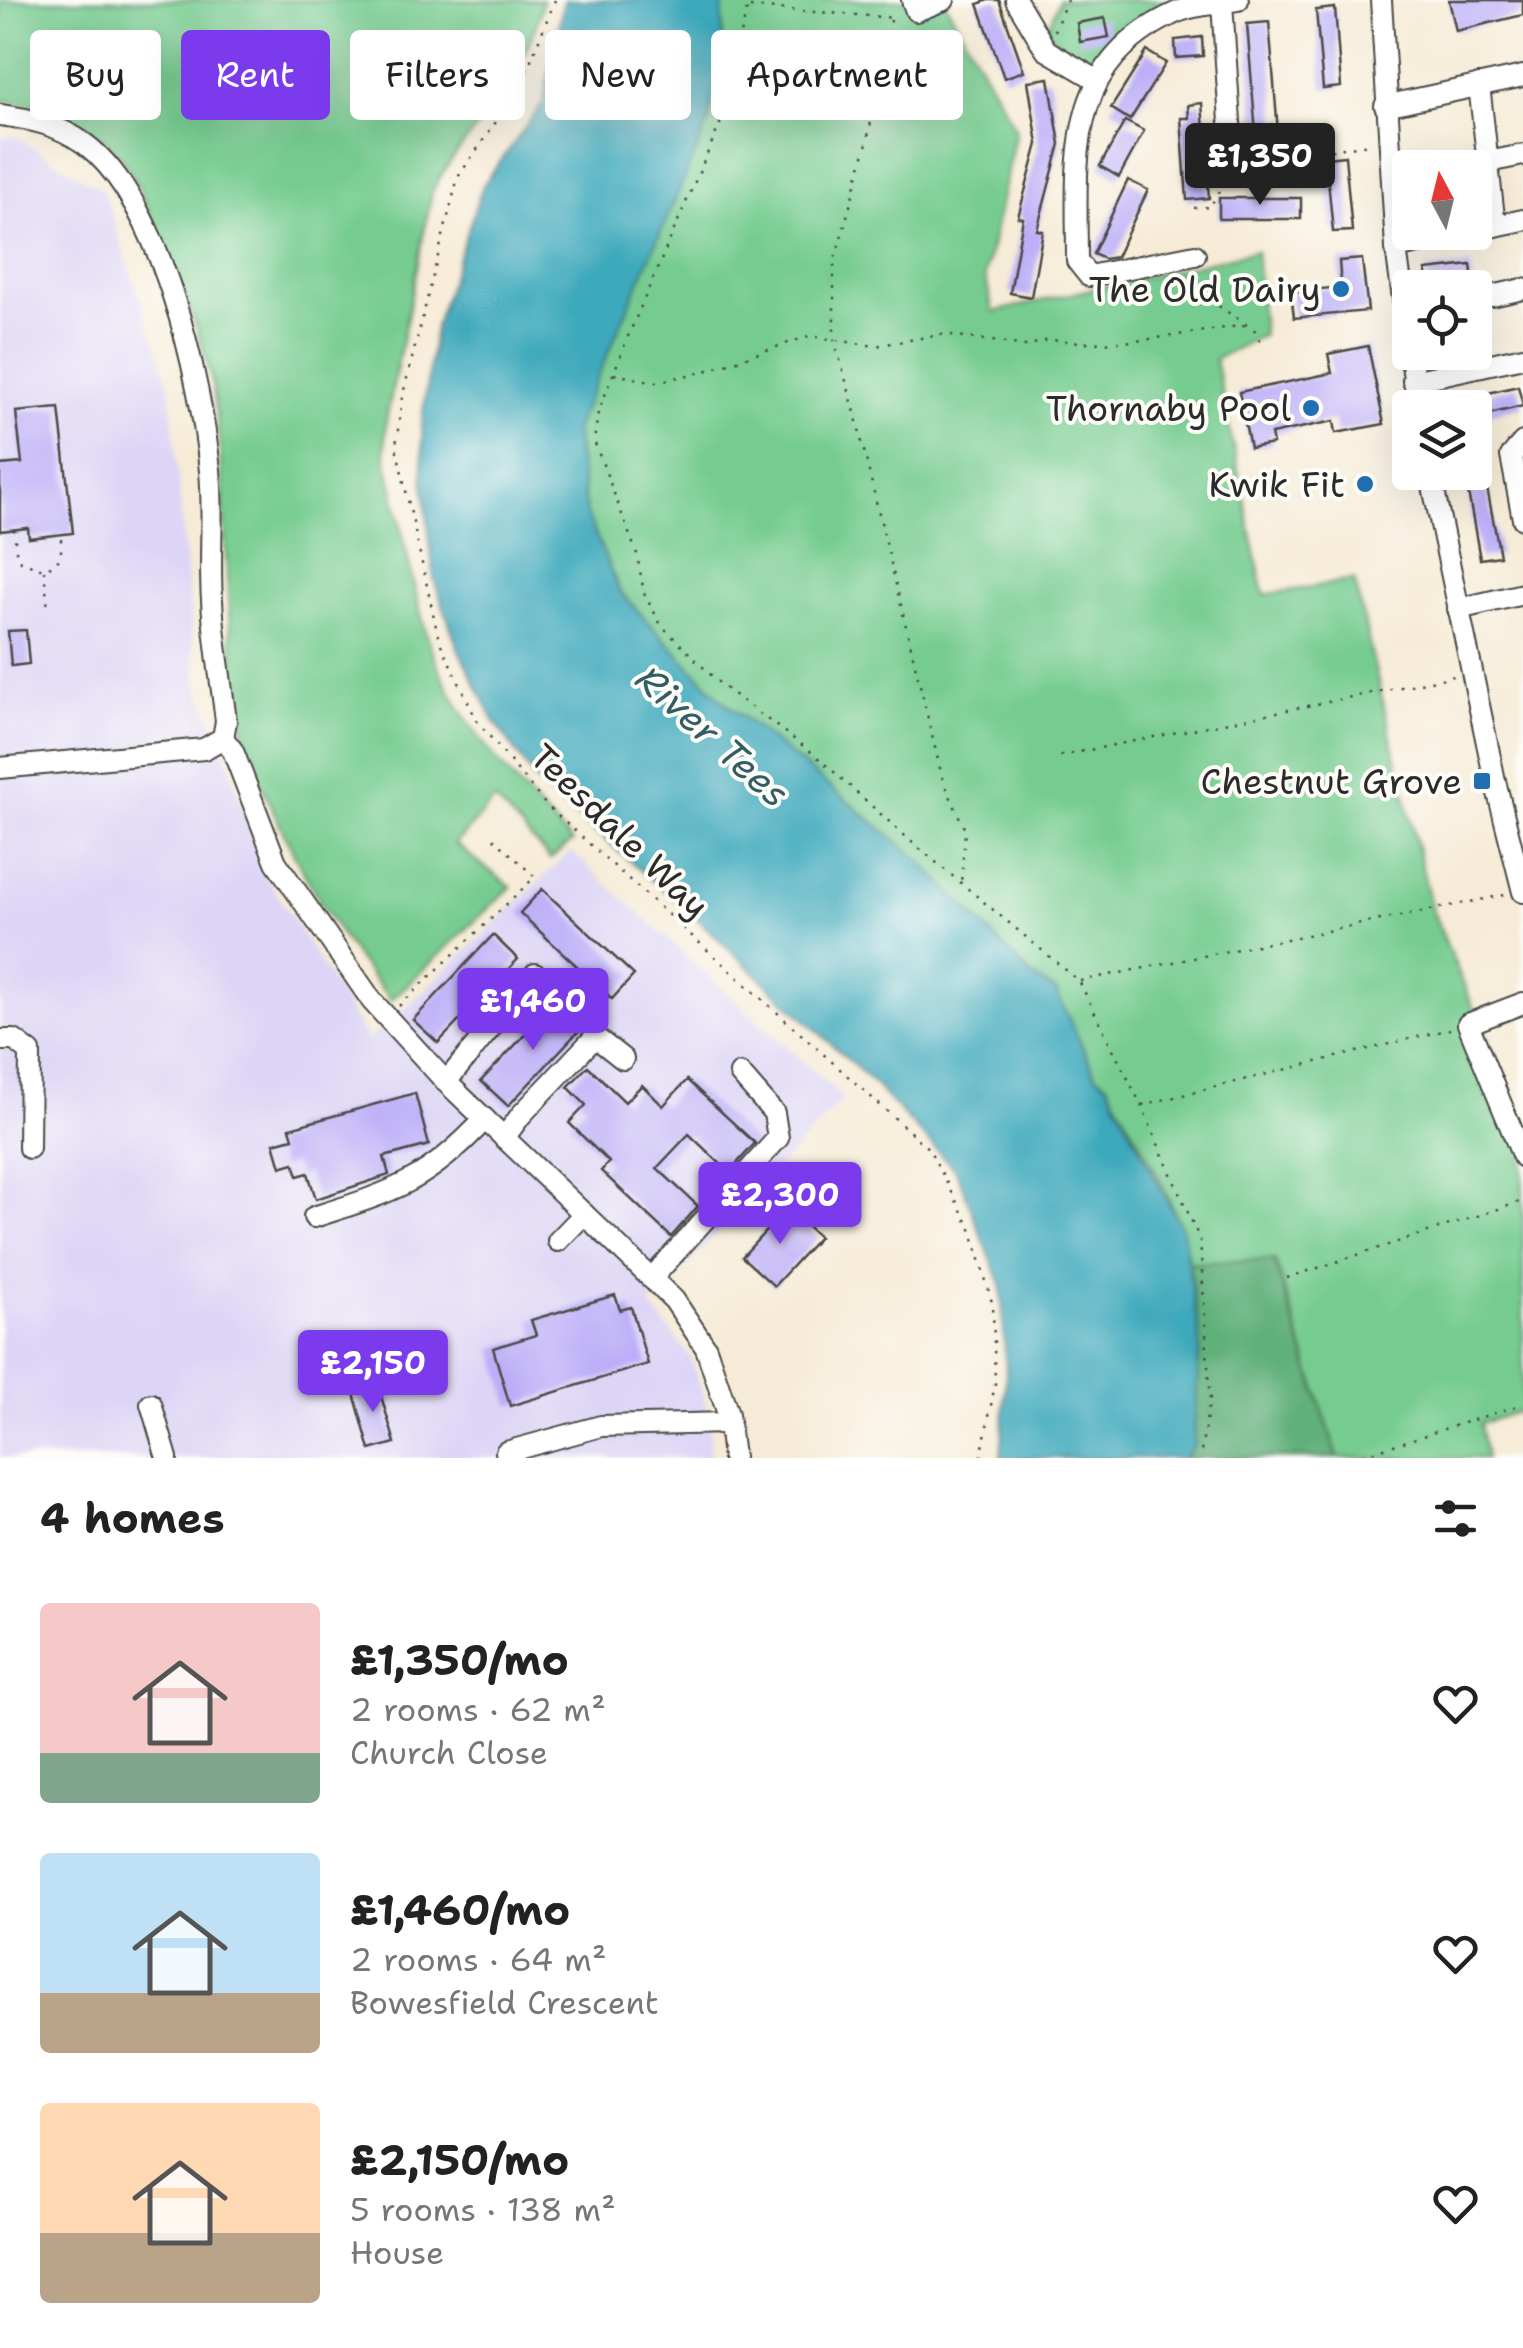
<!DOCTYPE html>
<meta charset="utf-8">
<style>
:root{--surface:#fff;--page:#f2f2f2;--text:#222;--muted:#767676;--accent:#7c3aed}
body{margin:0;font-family:"Shantell Sans",sans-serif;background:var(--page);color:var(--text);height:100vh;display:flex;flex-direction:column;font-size:38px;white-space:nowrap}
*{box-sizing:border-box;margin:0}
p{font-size:32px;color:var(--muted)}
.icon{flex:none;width:55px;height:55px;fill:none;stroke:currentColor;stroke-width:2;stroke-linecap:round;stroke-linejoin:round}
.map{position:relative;height:1458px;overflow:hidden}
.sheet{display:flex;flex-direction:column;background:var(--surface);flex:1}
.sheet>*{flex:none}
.banner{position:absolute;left:30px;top:30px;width:1000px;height:90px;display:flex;gap:20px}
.needle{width:65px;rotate:353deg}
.fabs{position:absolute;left:1392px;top:150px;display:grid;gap:20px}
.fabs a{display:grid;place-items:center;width:100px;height:100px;border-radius:10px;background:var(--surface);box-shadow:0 10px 40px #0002;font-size:50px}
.price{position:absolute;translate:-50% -85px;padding:0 22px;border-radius:10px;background:var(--accent);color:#fff;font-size:32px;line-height:65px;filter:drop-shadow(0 2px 5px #0008)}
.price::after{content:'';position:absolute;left:50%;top:60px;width:30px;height:22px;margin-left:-15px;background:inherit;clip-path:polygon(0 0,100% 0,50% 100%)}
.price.selected{background:#222;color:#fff}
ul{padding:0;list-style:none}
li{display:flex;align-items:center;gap:30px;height:250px;padding:0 40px}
li span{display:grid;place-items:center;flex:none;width:280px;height:200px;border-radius:10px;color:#555}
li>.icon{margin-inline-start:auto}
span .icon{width:120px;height:120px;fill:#fffc;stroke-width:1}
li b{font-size:42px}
h2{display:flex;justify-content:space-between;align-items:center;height:120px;padding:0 40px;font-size:42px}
.tag{padding:0 35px;border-radius:10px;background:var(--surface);box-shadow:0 10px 40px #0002;font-size:35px;line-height:90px}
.tag.selected{background:var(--accent);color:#fff}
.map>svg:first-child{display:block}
</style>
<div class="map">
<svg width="1523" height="1458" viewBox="0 0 1523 1458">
<rect width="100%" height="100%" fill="#fdfcf7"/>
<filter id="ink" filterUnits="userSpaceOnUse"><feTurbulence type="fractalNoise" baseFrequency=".01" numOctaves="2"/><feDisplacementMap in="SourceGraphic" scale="20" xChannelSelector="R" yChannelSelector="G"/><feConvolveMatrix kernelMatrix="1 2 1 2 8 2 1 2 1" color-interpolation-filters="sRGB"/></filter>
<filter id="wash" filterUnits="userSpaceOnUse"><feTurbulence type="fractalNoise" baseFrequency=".0048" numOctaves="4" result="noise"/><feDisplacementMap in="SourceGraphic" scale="40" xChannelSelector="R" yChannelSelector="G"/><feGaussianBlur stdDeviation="2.25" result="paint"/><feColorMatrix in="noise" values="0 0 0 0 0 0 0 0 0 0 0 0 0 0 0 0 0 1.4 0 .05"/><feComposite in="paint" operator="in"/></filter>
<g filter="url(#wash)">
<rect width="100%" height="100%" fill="#f6ebd6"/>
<polygon fill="#ddd5f6" points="14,136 103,190 170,387 196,680 227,757 261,868 368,1040 406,1008 571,851 843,1098 650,1305 690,1356 711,1420 709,1458 0,1458 0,138"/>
<g fill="#76cc90" stroke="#507c5e" stroke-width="2.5">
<path d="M0 0H543C537 29 521 63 506 88 483 124 451 153 432 192L386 421 385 453C400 516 410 581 429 642 454 721 515 784 572 842L550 859 495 800 455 844 511 887 391 1000C341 944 303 877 272 808 265 792 256 776 251 759 219 641 231 517 214 397 206 342 182 290 161 240 148 211 137 176 116 152 91 124 38 100 0 102Z"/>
<path d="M723 0H944L1016 130 985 275 993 312 1256 251 1263 335 1215 359 1264 595 1354 580 1432 910 1494 1056 1523 1136V1410L1480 1424 1486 1458H1338L1275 1260 1189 1263C1178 1199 1138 1142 1108 1085L1095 1074 1056 991 1033 977 913 854 723 701 620 592 586 513 575 429 722 50Z"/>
<polygon points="1059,0 1186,0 1129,27 1105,57 1080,59 1046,32"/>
</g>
<polygon fill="#60b07a" stroke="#466e52" stroke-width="2.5" points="1274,1260 1338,1458 1184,1458 1193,1446 1200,1340 1189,1263"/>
<polygon fill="#3ca9bc" stroke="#346a74" stroke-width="2.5" points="564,0 723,0 722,50 708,124 575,429 586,513 620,592 723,701 913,854 1033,977 1056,991 1095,1074 1107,1084 1183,1231 1200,1340 1193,1446 1184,1458 1001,1458 1006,1372 1001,1285 956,1171 870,1080 685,908 535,780 493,719 458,648 434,580 423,479 422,420 435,326 483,185 543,103"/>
<g id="blocks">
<g fill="#bbadf8">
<polygon points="988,0 999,0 1024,71 1004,78 978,4"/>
<polygon points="1449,0 1523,0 1523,15 1456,31"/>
<polygon points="1335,8 1341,87 1323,89 1316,10"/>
<polygon points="1105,18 1109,37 1080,42 1077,23"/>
<polygon points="1269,22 1279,144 1257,146 1247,24"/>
<polygon points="1202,37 1203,56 1176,58 1175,40"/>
<polygon points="1147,51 1166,63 1130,120 1111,108"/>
<polygon points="1049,78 1060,144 1037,230 1043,231 1031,297 1010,293 1023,218 1018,217 1038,144 1028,81"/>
<polygon points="1202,103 1209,198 1187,200 1181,118 1189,118 1188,105"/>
<polygon points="1125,121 1144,131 1119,177 1100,166"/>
<polygon points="1345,156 1352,231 1333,232 1326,158"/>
<polygon points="1128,180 1148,190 1116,257 1104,259 1093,254"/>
<rect x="1219" y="198" width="82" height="21"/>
<polygon points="1362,259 1368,311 1294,318 1291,292 1341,287 1339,261"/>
<polygon points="1471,265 1474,288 1428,288 1426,270"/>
<polygon points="1368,346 1384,424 1336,433 1334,421 1271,434 1273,444 1250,448 1239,392 1332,373 1328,354"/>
<polygon points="1518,386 1523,406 1485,415 1480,395"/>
<polygon points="59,408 73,533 29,538 28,528 0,531 0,465 22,463 16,412"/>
<polygon points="1484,472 1500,556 1480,559 1465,475"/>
<polygon points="26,630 29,664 11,666 8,631"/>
<polygon points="542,889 634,975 612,999 520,913"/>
<polygon points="493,935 518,959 438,1043 413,1020"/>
<polygon points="559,999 585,1024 508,1106 481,1081"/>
<polygon points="588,1066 625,1102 642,1085 663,1106 687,1080 755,1143 729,1172 689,1134 657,1168 698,1206 671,1237 601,1171 609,1162 569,1123 586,1105 568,1087"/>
<polygon points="415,1093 429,1145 384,1157 389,1175 316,1199 308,1173 298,1176 294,1163 281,1167 274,1143 293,1138 290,1128"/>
<polygon points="787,1208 819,1237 774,1286 742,1257"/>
<polygon points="615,1295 620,1310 631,1307 648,1364 510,1406 493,1348 536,1335 531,1320"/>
<polygon points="376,1379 395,1443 370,1450 352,1386"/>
</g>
</g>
</g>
<g filter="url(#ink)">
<use href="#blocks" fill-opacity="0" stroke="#494845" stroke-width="2.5"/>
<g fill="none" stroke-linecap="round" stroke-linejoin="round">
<defs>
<g id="minor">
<polyline points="912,0 916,11 944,0"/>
<polyline points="1016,0 1046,50 1097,80"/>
<polyline points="1381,0 1396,248 1418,408"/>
<polyline points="1222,3 1233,167 1254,167"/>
<polyline points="1479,85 1495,226"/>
<polyline points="1385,106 1523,76"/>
<path d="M0 115C31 119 59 125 85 144 161 201 201 380 210 471 214 514 209 558 212 600 214 641 221 681 226 721L223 738 204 749 0 768"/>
<polyline points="1488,162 1523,155"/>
<polyline points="1486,228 1523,220"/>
<polyline points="1396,248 1467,232"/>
<path d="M1195 255 1089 276 1077 261C1077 160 1064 67 1171 15 1190 5 1217 4 1238 0"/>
<polyline points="1492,296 1523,289"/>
<polyline points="1413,381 1523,357"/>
<polyline points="1523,442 1511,456 1523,519"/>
<polyline points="1430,472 1495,781 1523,892"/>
<polyline points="1458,609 1523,594"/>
<polyline points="223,738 233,751 276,862 372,1001 446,1082 674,1300 706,1348 728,1414 733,1458"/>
<polyline points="1523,1003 1468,1024 1523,1157"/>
<polyline points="0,1040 14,1040 30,1052 29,1148"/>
<polyline points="446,1082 535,974"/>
<polyline points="504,1138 521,1115 595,1037 623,1059"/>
<path d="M314 1217C392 1192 427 1182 485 1119"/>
<polyline points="558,1241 584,1214"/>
<polyline points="652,1278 778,1138 774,1113 740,1074"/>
<polyline points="151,1404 167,1458"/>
<polyline points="506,1452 601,1426 729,1423"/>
</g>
</defs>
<use href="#minor" stroke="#494845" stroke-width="24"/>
<g stroke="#494845" stroke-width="2.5" stroke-dasharray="2.5 8" stroke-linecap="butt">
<polyline points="555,0 520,87 458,177 402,398 396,446 439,640 477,721 546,805 929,1149 972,1231 993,1306 995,1384 981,1458"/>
<polyline points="749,0 720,124 629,334 598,413 594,441 637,554 644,593 661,625 721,685 814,754 914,844 1079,981 1141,1105 1200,1240 1210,1397 1200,1458"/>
<polyline points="750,7 896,18"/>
<polyline points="891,20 865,152 834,263 834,339 854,409 942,777 965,830 961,883"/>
<polyline points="1054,31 1067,0"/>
<polyline points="1269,160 1369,144"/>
<polyline points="1194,208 1210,207 1224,183"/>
<polyline points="1175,277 1256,331 1262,346"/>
<polyline points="614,374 656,382 702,372 809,336 875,346 944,334 1026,346 1048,340 1101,343 1136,341 1246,325"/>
<polyline points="14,529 16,551 21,561 43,569 56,564 61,555 61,534"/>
<polyline points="44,570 48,609"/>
<polyline points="1060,756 1455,676"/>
<polyline points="1080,981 1504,895"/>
<polyline points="399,1006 535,877 489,834"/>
<polyline points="1142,1105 1450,1029"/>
<polyline points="1287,1278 1523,1201"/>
<polyline points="1353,1458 1523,1404"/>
</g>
<use href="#minor" stroke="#fff" stroke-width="20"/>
</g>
</g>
<g fill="#1f6fb2" stroke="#fdfcf7" stroke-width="4">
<circle cx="1341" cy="289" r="10"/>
<circle cx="1311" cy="408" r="10"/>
<circle cx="1365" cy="484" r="10"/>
<rect x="1472" y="771" width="20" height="20" rx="5"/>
</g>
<g text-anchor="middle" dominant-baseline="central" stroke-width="8" stroke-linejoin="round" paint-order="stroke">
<g font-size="35" fill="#2b2b2b" stroke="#fdfcf7" text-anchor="end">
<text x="1321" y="289">The Old Dairy</text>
<text x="1291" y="408">Thornaby Pool</text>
<text x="1345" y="484">Kwik Fit</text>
<text x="1462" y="781">Chestnut Grove</text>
</g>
<g font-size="35" fill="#2b2b2b" stroke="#fdfcf7">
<text transform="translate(620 831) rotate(44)">Teesdale Way</text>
</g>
<g font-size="38" font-style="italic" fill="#325d65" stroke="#fdfcf7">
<text transform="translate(713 736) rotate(42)">River Tees</text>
</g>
</g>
</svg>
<div class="fabs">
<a><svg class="needle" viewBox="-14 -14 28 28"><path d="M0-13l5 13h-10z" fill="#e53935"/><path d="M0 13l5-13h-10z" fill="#767676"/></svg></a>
<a><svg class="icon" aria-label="locate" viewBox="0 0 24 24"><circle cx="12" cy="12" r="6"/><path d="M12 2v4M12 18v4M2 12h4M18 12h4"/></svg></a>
<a><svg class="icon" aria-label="layers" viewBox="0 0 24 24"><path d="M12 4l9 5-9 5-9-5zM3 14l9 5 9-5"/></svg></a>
</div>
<b class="price selected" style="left:1260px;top:208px">£1,350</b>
<b class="price" style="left:533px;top:1053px">£1,460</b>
<b class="price" style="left:780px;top:1247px">£2,300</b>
<b class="price" style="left:373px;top:1415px">£2,150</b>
<div class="banner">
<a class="tag">Buy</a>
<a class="tag selected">Rent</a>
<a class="tag">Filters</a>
<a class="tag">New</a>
<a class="tag">Apartment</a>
</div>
</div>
<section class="sheet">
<h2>4 homes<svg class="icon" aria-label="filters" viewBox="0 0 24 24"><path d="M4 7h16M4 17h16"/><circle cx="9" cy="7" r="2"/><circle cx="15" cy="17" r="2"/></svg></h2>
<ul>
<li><span style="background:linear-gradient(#f6c9c9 75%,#7fa58c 0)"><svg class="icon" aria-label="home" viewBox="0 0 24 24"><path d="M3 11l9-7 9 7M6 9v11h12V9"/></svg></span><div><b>£1,350/mo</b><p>2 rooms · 62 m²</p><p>Church Close</p></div><svg class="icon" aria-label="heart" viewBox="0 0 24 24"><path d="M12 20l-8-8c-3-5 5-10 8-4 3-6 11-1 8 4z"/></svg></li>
<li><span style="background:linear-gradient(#bfe0f5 70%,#b9a48a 0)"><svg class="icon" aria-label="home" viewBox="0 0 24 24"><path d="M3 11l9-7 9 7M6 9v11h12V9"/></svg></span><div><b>£1,460/mo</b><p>2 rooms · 64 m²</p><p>Bowesfield Crescent</p></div><svg class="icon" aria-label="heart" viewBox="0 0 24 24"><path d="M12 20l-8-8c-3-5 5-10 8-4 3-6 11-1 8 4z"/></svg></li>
<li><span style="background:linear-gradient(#ffd9b3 65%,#b9a48a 0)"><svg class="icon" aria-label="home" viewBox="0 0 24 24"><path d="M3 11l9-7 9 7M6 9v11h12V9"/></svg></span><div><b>£2,150/mo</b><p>5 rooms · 138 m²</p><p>House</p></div><svg class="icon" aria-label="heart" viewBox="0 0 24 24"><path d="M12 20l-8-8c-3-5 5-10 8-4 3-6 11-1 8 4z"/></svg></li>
</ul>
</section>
